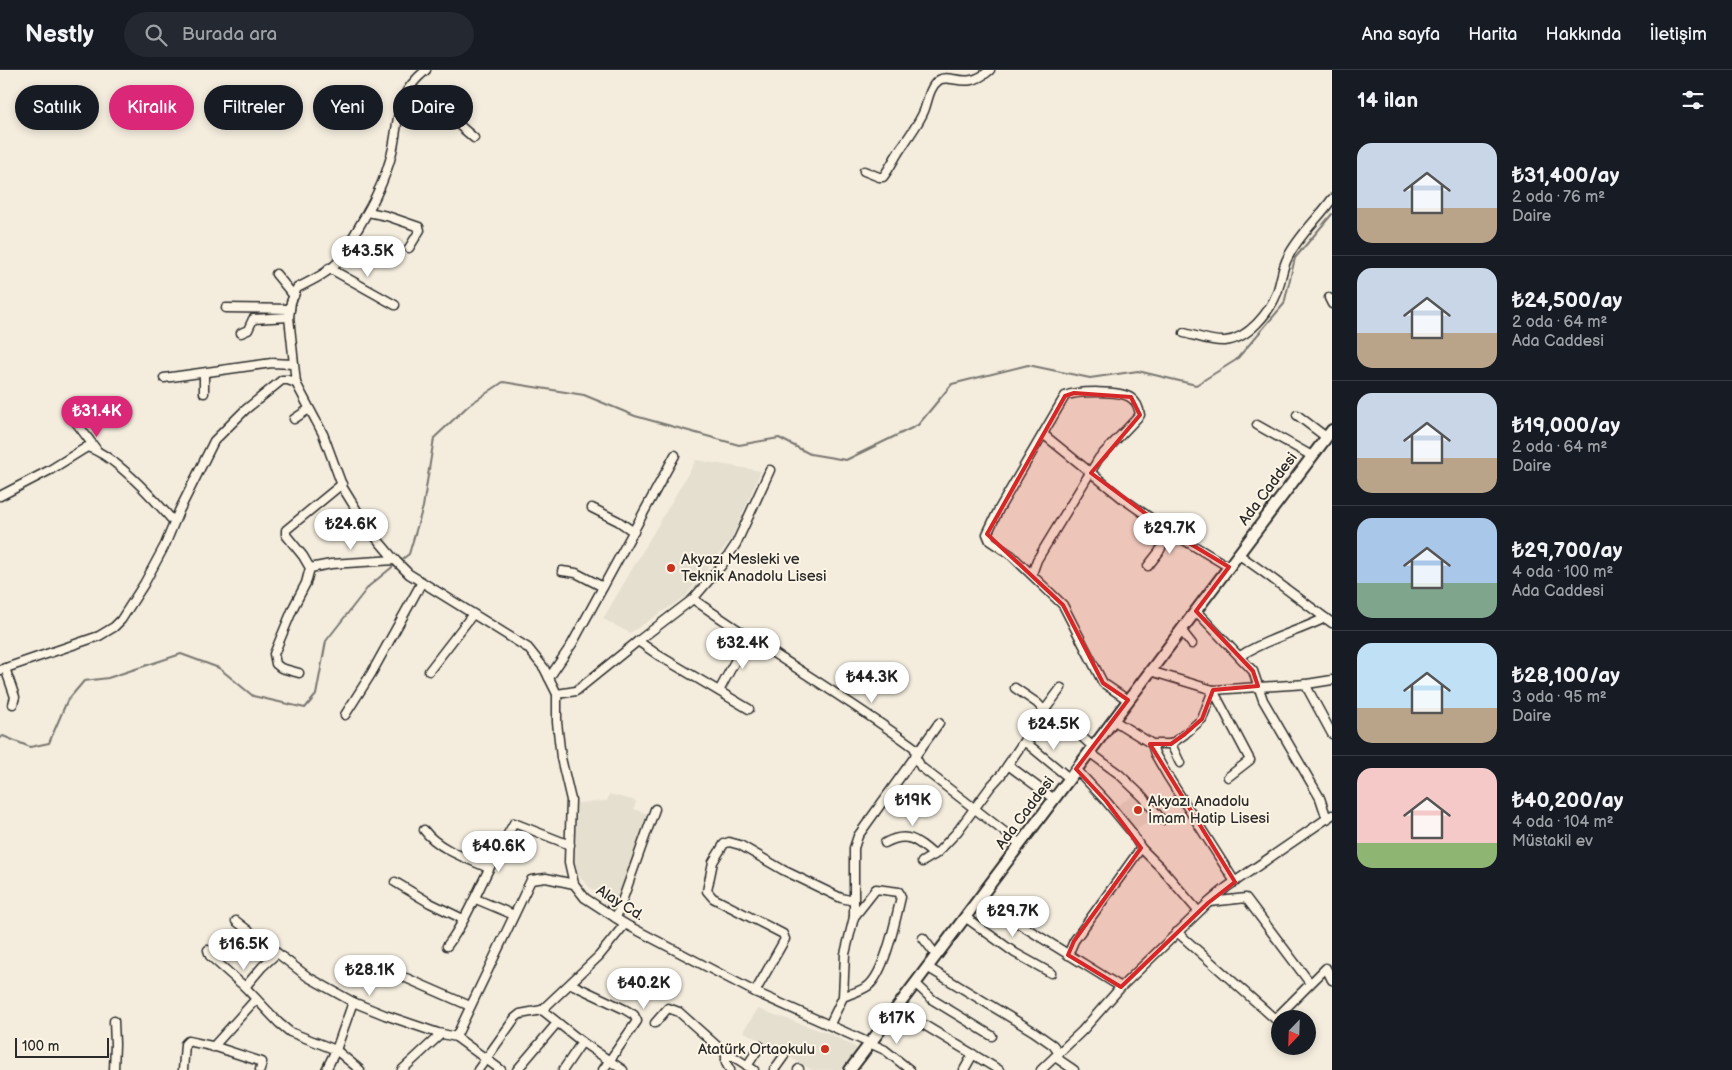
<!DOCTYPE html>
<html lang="tr">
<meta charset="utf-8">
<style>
:root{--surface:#171b24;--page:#242831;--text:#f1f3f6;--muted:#9ea1a6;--line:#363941;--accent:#db2777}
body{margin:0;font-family:"Balsamiq Sans",sans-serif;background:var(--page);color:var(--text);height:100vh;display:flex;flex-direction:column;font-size:19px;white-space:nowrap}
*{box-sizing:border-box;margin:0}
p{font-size:16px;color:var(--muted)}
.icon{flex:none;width:28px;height:28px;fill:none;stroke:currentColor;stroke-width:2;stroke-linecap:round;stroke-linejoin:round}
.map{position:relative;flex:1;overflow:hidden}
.details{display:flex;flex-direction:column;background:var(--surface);width:400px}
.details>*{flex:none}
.guide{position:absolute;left:15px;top:15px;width:475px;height:45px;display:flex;gap:10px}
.needle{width:32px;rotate:203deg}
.fabs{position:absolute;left:1271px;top:940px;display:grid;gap:10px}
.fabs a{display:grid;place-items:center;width:45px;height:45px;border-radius:50%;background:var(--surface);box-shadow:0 2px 8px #0003;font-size:25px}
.scale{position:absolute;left:15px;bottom:12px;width:94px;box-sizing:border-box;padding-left:5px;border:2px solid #2b2b2b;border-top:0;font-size:14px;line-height:18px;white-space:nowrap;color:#2b2b2b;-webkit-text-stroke:4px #fcf5e5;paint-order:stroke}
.price{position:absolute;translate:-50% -42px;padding:0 11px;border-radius:18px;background:#fff;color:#222;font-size:16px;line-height:32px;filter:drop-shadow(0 1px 2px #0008)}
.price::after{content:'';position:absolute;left:50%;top:30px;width:15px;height:11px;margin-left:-8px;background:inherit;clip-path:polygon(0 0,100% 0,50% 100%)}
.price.current{background:var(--accent);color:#fff}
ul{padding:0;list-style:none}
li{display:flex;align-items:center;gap:15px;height:125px;padding:0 25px}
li+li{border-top:1px solid var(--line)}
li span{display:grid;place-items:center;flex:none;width:140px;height:100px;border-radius:15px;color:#555}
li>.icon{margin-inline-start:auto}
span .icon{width:60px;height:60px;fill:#fffc;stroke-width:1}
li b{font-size:21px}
h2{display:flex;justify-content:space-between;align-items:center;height:60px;padding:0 25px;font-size:21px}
.pill{padding:0 18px;border-radius:22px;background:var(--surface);box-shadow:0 2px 8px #0003;font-size:18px;line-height:45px}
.pill.current{background:var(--accent);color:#fff}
header{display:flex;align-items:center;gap:30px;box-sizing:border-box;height:70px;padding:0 25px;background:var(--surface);border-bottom:1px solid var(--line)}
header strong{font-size:24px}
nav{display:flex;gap:28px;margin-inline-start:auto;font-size:18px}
.search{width:350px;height:45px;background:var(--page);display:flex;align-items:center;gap:12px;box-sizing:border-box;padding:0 18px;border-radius:28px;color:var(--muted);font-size:19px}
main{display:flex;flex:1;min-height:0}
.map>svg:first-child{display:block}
</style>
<header>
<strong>Nestly</strong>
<div class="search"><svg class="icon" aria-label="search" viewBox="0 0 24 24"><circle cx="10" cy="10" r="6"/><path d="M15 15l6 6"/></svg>Burada ara</div>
<nav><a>Ana sayfa</a><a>Harita</a><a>Hakkında</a><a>İletişim</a></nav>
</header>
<main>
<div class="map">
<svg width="1332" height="1000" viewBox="0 0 1332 1000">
<rect width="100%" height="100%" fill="#f4edde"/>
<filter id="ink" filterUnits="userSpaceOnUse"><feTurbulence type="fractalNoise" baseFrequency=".02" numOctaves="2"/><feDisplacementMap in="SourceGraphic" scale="10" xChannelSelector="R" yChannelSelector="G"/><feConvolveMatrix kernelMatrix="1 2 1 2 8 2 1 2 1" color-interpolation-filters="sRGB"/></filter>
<g filter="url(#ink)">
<g fill="#e5dfd0">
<polygon points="696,390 761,401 732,468 685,527 630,563 603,549"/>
<polygon points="1144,719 1163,742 1133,762 1113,738"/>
<polygon points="609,724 636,731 634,739 650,745 617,831 591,819 575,802 577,733 607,731"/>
<polygon points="758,939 833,965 855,977 858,981 856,986 845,1000 812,1000 743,961"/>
</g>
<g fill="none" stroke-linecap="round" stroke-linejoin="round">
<g stroke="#7a7771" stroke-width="2">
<polyline points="400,491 409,484 423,437 434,368 469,335 503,312 584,325 635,346 739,375 779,368 810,384 846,390 918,355 952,314 1028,295 1090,308 1138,301 1196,315 1236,290 1284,234 1295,188 1332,144"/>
<polyline points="0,668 3,666 30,677 49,673 67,631 84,611 108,608 181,584 219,598 253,626 305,638 316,625 326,571 369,516 396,494"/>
</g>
<defs>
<g id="minor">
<path d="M426 0C395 26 400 43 393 78 386 112 368 142 350 172 347 178 344 186 339 191 328 203 311 211 297 218L291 232 289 247 296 313 323 364 343 418 367 457 393 488 409 504 528 578 544 598 557 624V652L561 688 571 730 569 792 574 814 585 828 625 854 755 922 885 980 910 1000"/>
<polyline points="410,17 435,34 474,68"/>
<path d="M864 101 879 107H883C891 97 896 84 904 74 911 63 919 53 924 41 928 31 929 17 939 10 950 3 967 21 990 0"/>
<polyline points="368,142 387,146 419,157 420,160 409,178"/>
<polyline points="329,198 395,235"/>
<polyline points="276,204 294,226"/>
<polyline points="1332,230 1329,228 1332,234"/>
<polyline points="226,238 290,239"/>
<polyline points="241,263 248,260 253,249 289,247"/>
<path d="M1184 263C1197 266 1212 272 1225 271 1248 269 1269 243 1277 223 1281 211 1282 198 1288 187 1299 165 1318 149 1332 129"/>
<polyline points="164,308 272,293 293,294"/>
<polyline points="204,323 204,303"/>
<polyline points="1297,345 1326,367"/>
<polyline points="294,349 309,339"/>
<polyline points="75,351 96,379"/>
<polyline points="1257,355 1312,386"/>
<polyline points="1043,364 1122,428 1169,461 1229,497"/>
<path d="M0 426 50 400 87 377C115 385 155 430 174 452"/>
<polyline points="592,438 618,451 634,462"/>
<polyline points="1238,484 1262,501 1332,553"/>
<polyline points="1148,496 1159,482 1169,461"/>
<polyline points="310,498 331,494 395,490"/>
<polyline points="562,501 576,503 603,517"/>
<path d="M1032 504 1037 490 1099 388 1140 345C1139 338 1137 332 1131 328 1120 320 1077 321 1065 326L999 439 987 464 990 471 1011 485 1063 535 1103 613 1128 630"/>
<path d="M693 529C766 581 843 625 915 678L916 688 921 697 1020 774"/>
<polyline points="1196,541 1253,601 1263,630 1320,728 1327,749"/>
<polyline points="1181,560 1192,574"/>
<polyline points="638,571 658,585 749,639"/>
<path d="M1240 586C1266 569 1297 562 1325 548"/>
<polyline points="5,598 15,627 13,634"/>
<polyline points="0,600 99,566 114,557 121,550 144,514 165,475 179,441 214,371 245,340 282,310 288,310 296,313"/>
<polyline points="429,601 473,544"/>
<polyline points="1150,601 1213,620 1307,614 1332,610"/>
<polyline points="299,603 281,598 276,594 274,584 294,536 306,513 310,498 303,486 286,465 286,460 342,414"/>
<polyline points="549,608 572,574 675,385"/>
<polyline points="1305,614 1332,664"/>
<polyline points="1015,618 1037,633 1054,651 1081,666 1093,677"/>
<polyline points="1213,620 1250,690 1228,707"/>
<polyline points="719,621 748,567"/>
<polyline points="557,624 576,621 638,571 693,529 722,495 736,474 770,400"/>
<polyline points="345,645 371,604 422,512"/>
<polyline points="1113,650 1152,674 1171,674 1185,664 1202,649 1213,620"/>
<polyline points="1024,671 1069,708"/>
<polyline points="1152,674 1155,684 1167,705 1235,812"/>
<polyline points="1171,674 1180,693"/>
<polyline points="1089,682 1119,704 1143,727 1162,750"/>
<polyline points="1008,695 1054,729"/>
<polyline points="1076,699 1106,731 1130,760 1141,778 1161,798 1198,841"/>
<path d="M424 760C438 779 468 789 489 798"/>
<path d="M885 773C907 761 917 770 934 785"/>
<polyline points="922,792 937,783 957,762 991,716 1001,705 1026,668 1036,649 1044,641 1061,618"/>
<polyline points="395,812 430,833 463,849"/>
<polyline points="980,827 1000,842 1121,917"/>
<polyline points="476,829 514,845"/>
<polyline points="1210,832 1246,828 1310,913"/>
<polyline points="965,847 1015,883 1051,903"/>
<polyline points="616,848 655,739"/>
<polyline points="236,851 308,907 353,932 385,945 438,963 456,967 501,1000"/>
<polyline points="1177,862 1275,949 1326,898 1332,910"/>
<polyline points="923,868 936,885"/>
<path d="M447 876C465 852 476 824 490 797 497 782 506 768 514 753L570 775"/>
<polyline points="208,880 210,886 245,917 262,897 277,883"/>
<polyline points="1068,885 1074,871 1141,778"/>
<polyline points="927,897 1033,961 1053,975 1059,983"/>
<polyline points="406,908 470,936"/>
<polyline points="915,913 933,930 992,966"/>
<polyline points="571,914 624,939 634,945 637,951 603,1000"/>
<polyline points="245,917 279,953 290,962 336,980 360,1000"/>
<polyline points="755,922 785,869 783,864 713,828 707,821 713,792 724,774 729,772 740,775 783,800 841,828 854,831"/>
<path d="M843 927C850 924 863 920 868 916 885 903 896 848 901 827L899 822 876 819 854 847"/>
<polyline points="896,938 999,1000"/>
<polyline points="542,940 582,972 623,1000"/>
<polyline points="655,953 668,938 679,942 726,984 726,993 730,1000"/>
<polyline points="830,954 843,927 845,884 854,847 854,778 858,766 939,653"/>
<polyline points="456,967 531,810 546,808 574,814"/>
<polyline points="213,977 256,929"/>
<polyline points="726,984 734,987 754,1000"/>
<polyline points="1055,987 1074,1000"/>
<polyline points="747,996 760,976"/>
<polyline points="114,1000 115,974 114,951"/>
<polyline points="183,1000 185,974 188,971 216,977 262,992 260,1000"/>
<polyline points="326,1000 336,980 353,932"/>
<polyline points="402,1000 441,964"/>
<polyline points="478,1000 515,948 520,944 542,940 599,886 625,854"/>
<polyline points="517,1000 557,953"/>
<polyline points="563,1000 582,972"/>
<polyline points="774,1000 784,986"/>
<polyline points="798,1000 799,999"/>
<polyline points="964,1000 973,984"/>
<polyline points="1041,1000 1082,961 1121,917 1208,833 1227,817 1332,745"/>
</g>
<polyline id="major" points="850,1000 1332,360"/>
</defs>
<use href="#minor" stroke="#2b2b2b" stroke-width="11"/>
<use href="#major" stroke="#2b2b2b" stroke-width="14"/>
<use href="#minor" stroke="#fcf5e5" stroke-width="8"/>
<use href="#major" stroke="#fcf5e5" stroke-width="10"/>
</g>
</g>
<path fill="#d62828" fill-opacity="0.2" stroke="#d62828" stroke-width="4" stroke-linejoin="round" d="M1074 323 1131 327 1140 345 1091 403 1169 461 1229 497 1196 541 1253 601 1258 616 1213 620 1202 649 1185 664 1171 674H1150L1235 812 1208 833 1121 917 1068 885 1074 871 1141 778 1106 731 1076 699 1128 630 1103 613 1063 535 987 464 1065 326Z"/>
<g fill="#c8321e" stroke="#fcf5e5" stroke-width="2">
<circle cx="671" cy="498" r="5"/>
<circle cx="1138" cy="740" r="5"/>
<circle cx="825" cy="979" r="5"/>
</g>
<g text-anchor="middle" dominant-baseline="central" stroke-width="4" stroke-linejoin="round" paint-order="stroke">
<g font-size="15" fill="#2b2b2b" stroke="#fcf5e5">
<text transform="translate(1268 419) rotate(-53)">Ada Caddesi</text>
<text transform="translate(1025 743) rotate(-53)">Ada Caddesi</text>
<text transform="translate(620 833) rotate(32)">Alay Cd.</text>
</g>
<g font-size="15" fill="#2b2b2b" stroke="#fcf5e5" text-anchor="start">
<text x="681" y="489">Akyazı Mesleki ve<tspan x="681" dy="17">Teknik Anadolu Lisesi</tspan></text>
<text x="1148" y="731">Akyazı Anadolu<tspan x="1148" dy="17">İmam Hatip Lisesi</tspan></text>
<text x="815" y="979" text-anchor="end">Atatürk Ortaokulu</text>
</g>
</g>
</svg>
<div class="fabs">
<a><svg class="needle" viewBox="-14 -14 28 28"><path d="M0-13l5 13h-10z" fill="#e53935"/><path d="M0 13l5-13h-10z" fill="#9ea1a6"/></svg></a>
</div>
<div class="scale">100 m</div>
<b class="price" style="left:368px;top:208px">₺43.5K</b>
<b class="price current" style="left:97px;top:368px">₺31.4K</b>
<b class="price" style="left:351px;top:481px">₺24.6K</b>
<b class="price" style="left:1170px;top:485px">₺29.7K</b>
<b class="price" style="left:743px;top:600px">₺32.4K</b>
<b class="price" style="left:872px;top:634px">₺44.3K</b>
<b class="price" style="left:1054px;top:681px">₺24.5K</b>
<b class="price" style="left:913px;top:757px">₺19K</b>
<b class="price" style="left:499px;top:803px">₺40.6K</b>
<b class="price" style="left:1013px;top:868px">₺29.7K</b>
<b class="price" style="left:244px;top:901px">₺16.5K</b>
<b class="price" style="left:370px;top:927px">₺28.1K</b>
<b class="price" style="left:644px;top:940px">₺40.2K</b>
<b class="price" style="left:897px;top:975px">₺17K</b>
<div class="guide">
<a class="pill">Satılık</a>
<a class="pill current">Kiralık</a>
<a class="pill">Filtreler</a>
<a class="pill">Yeni</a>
<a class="pill">Daire</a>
</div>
</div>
<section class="details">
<h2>14 ilan<svg class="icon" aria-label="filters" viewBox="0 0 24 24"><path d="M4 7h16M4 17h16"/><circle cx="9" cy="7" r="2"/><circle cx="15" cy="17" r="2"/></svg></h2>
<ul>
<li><span style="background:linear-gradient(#c9d6e8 65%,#b9a48a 0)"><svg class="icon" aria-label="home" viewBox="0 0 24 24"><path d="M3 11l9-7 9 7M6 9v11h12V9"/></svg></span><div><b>₺31,400/ay</b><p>2 oda · 76 m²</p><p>Daire</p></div></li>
<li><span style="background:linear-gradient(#c9d6e8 65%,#b9a48a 0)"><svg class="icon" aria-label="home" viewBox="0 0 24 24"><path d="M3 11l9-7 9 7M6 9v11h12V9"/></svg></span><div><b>₺24,500/ay</b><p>2 oda · 64 m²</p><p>Ada Caddesi</p></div></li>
<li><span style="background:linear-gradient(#c9d6e8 65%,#b9a48a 0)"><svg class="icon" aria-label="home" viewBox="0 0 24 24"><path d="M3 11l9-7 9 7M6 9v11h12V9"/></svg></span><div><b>₺19,000/ay</b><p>2 oda · 64 m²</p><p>Daire</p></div></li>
<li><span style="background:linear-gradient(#a9c7e8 65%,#7fa58c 0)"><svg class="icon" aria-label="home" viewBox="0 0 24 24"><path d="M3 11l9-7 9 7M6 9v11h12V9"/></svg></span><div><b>₺29,700/ay</b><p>4 oda · 100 m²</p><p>Ada Caddesi</p></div></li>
<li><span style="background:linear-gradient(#bfe0f5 65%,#b9a48a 0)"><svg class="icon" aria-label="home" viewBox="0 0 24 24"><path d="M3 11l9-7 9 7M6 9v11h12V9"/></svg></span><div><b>₺28,100/ay</b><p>3 oda · 95 m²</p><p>Daire</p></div></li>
<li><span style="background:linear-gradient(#f6c9c9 75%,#8fb573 0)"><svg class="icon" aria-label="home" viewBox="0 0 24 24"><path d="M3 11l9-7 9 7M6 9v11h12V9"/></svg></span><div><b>₺40,200/ay</b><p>4 oda · 104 m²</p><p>Müstakil ev</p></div></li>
</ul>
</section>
</main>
